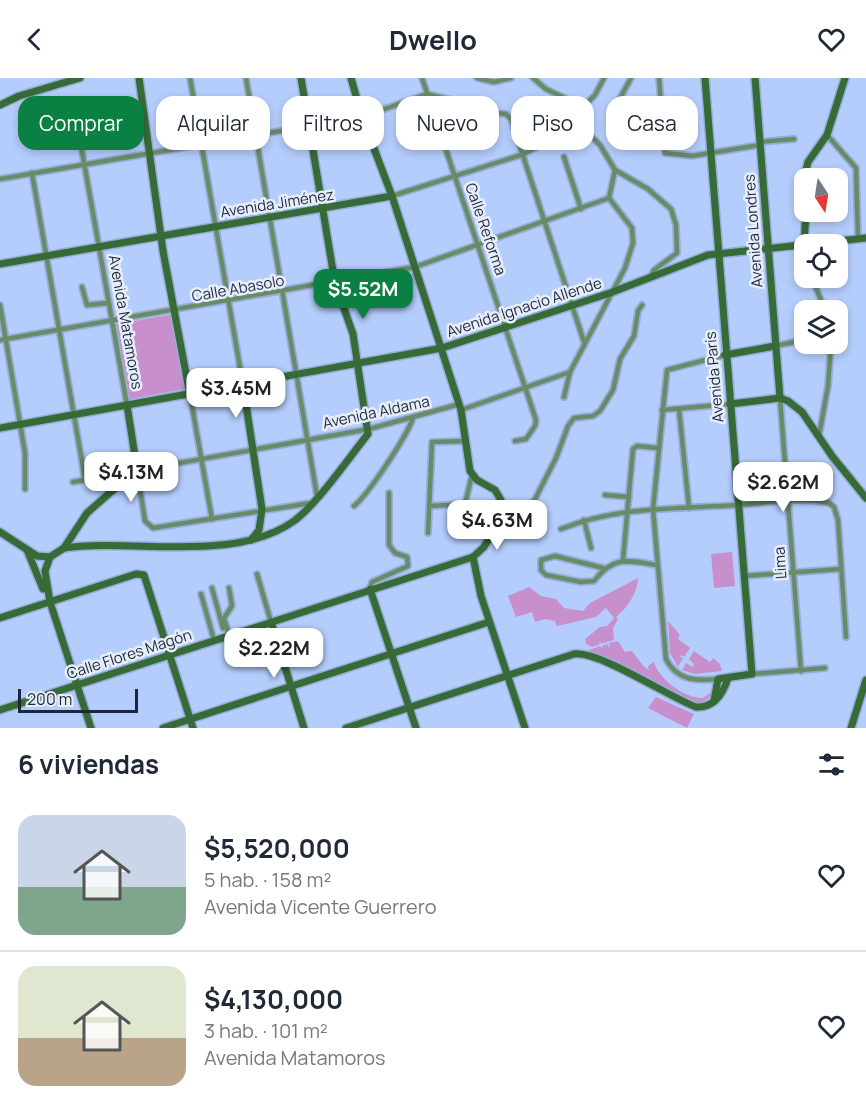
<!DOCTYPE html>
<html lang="es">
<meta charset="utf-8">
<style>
:root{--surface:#fff;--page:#f2f2f3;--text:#1f2937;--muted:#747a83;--line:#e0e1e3;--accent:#0b8043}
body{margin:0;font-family:Manrope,sans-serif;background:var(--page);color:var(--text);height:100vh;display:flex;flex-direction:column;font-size:22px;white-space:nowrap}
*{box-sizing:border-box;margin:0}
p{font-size:20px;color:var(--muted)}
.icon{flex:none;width:33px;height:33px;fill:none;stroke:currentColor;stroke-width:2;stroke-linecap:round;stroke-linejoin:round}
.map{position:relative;height:650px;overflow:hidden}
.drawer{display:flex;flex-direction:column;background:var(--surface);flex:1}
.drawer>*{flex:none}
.top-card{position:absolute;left:18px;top:18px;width:831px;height:54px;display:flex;gap:12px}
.needle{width:39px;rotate:168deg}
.fabs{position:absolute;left:794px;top:90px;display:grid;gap:12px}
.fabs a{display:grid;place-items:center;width:54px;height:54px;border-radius:12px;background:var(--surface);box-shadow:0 3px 9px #0003;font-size:30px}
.scale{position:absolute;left:18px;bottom:15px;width:120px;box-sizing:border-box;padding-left:6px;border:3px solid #1e2639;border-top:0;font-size:16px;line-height:21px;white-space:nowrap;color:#1e2639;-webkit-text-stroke:4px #e6eefc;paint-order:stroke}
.price{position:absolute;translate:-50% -51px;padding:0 14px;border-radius:12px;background:#fff;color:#222;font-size:20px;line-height:39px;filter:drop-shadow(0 2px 3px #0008)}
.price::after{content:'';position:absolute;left:50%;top:36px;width:18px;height:14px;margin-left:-9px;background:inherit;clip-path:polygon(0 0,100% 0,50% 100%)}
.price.active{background:var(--accent);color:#fff}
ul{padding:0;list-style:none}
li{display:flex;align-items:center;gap:18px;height:150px;padding:0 18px}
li+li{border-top:2px solid var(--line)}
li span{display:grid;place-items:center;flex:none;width:168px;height:120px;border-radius:18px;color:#555}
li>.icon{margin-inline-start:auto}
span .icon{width:72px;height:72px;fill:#fffc;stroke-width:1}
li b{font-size:26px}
h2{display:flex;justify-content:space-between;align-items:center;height:72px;padding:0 18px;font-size:26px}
.tag{padding:0 21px;border-radius:18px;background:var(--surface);box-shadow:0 3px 9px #0003;font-size:21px;line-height:54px}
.tag.active{background:var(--accent);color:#fff}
header{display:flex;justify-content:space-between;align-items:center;height:78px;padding:0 18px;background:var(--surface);font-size:27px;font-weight:700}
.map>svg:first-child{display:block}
</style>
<header><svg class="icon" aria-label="back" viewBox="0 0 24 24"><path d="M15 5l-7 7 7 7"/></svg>Dwello<svg class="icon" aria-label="heart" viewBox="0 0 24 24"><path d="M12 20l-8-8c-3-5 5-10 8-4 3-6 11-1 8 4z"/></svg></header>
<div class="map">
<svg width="866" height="650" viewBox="0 0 866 650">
<rect width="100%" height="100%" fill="#b5cdfd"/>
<g fill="#c790cc">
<polygon points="169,237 172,239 185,311 130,321 116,248 117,246"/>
<polygon points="732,474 735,508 714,510 711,476"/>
<path d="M638 500C637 516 628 529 616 539L618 541 613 550 614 562 601 566 600 563 599 567 592 569 586 566 585 561 600 549 607 548 614 540 606 530 596 539 557 548 555 543 545 541 535 544 532 534 516 539 508 518 529 509 541 518 556 521 564 530 583 533 590 525Z"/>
<polygon points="668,543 680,557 678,561 690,570 684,579 681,577 680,579 683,580 678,589 670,575"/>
<path d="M618 563 625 574 632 573C636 578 643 589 649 592L648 588 654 584C658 600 685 621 703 620L710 615 713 606 710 619 701 625 691 624 587 573 600 568 603 571 602 568 607 566 610 570 609 565Z"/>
<polygon points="694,573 710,584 713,580 720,586 722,593 695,596 682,592 686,585 692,589 694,586 689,581"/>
<polygon points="656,619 694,636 687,650 648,630"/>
</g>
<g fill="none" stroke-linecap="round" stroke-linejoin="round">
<defs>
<g id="street">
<polyline points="190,0 243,307"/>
<polyline points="246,0 317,418"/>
<polyline points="422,0 536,342 535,348 526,361 515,363"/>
<polyline points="477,0 494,4 511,0"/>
<polyline points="533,0 546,11 567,21 573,27 585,52 600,67 615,92 648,111 671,131 676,147 677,175 654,192 650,200"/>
<polyline points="659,0 665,75 692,78 760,67"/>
<polyline points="619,22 631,0"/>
<polyline points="577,35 595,17 604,0"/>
<polyline points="77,45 127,327"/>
<polyline points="827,57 856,90 858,161"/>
<polyline points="760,64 794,61"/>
<polyline points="564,79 581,131"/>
<polyline points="32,95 85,401"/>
<polyline points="0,101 362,39 427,16 455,23 475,33 506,36 511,41 584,264"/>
<polyline points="392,118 521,77 550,63"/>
<polyline points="609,120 615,92"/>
<polyline points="812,200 825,232"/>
<polyline points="82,209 87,227 109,225"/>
<polyline points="0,227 25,375 25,411"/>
<polyline points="0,262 415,189 609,120"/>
<polyline points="775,268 804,262"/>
<polyline points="190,317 212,441"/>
<polyline points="564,319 570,294 625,190 633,165 632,150 609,120"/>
<polyline points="780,320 801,593"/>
<polyline points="679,331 689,430"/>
<polyline points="461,332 570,294"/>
<polyline points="662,332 730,326"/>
<polyline points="819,358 828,308 831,266"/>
<polyline points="137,391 145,443 153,450 311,425"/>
<polyline points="73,404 369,351 460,326"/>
<polyline points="605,417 629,419"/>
<path d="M354 428C368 417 407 358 413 340"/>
<polyline points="430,428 465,426 472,397"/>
<polyline points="584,442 591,470"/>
<polyline points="498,445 534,423 556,380 568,348 574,340 593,338 600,333 613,312 620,281 634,258 638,233 642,227"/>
<path d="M561 451C619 428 676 431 738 427 766 425 801 418 829 425L834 429 838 442 846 559"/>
<polyline points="428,455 432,364 466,363"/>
<polyline points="623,482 633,371 637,368 658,370"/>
<path d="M603 490 555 478 541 482V492L546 497 581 504 594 503C613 478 627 482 656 487"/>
<polyline points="257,496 271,544"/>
<polyline points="744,498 841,491"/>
<polyline points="212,510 223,550"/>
<polyline points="229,510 232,528 224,540 229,557"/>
<polyline points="370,511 372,504 408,488 407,479 395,475 389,467 389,415"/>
<polyline points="201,516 214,562"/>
<polyline points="752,596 825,590"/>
<path d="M718 601C696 603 677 603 666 581L653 431 667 292 725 277"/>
</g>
<g id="secondary">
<polyline points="139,0 163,173 190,317"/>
<polyline points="705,0 752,596 718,601 714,623"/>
<polyline points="755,0 780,320"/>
<polyline points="0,27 19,18 80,0"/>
<polyline points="804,100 808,84 827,57 845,0"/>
<polyline points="804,166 806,134"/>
<polyline points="0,186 392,118"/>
<polyline points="725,277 775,268"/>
<polyline points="243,307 262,431 259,452 251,462"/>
<polyline points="730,326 780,320 788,323 802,334 832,378 866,420"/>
<polyline points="0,350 442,270 610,215 708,177 866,160"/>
<polyline points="0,454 37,478 50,479"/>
<path d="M64 470C134 460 233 486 294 443 318 425 348 381 368 356L353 256 335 205 301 0"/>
<polyline points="27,472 43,511"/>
<polyline points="473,479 481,518 525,650"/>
<polyline points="370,511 416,650"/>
<polyline points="0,540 136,496 144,497 193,650"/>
<polyline points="271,544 304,650"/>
<polyline points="0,632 473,479 484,469 498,445 502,433 501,422 495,412 477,402 470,393 461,332 392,118 362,39 351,0"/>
<polyline points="91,650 50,524 45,493 50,479 64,470 87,435 137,391 127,327"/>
<polyline points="163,650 489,544"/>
<path d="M346 650 574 576C600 573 667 618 696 629 714 630 723 616 728 600"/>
<polyline points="851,650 866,602"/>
</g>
</defs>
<use href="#street" stroke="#97acd6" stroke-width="8"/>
<use href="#secondary" stroke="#97acd6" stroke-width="10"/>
<use href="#street" stroke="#698c68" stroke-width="4.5"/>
<use href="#secondary" stroke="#366b37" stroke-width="7"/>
</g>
<g text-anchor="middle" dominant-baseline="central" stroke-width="5" stroke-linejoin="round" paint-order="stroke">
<g font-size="15" fill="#1e2639" stroke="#e6eefc">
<text transform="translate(277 125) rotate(-9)">Avenida Jiménez</text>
<text transform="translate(486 151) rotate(71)">Calle Reforma</text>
<text transform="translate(753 153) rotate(-94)">Avenida Londres</text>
<text transform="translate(238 210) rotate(-10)">Calle Abasolo</text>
<text transform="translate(524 229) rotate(-18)">Avenida Ignacio Allende</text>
<text transform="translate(126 244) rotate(80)">Avenida Matamoros</text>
<text transform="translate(714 299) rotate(-95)">Avenida París</text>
<text transform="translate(376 334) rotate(-12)">Avenida Aldama</text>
<text transform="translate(780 485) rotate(-94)">Lima</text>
<text transform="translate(129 576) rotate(-18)">Calle Flores Magón</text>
</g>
</g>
</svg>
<div class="fabs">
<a><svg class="needle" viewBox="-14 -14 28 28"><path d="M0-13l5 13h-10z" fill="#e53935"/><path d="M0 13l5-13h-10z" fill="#747a83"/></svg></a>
<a><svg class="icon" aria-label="locate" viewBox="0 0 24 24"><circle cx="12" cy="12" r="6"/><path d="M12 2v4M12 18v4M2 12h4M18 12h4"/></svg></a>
<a><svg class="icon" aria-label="layers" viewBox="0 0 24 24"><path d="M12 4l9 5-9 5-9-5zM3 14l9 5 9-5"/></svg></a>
</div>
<div class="scale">200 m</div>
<b class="price active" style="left:363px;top:242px">$5.52M</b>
<b class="price" style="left:236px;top:341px">$3.45M</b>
<b class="price" style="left:131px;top:425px">$4.13M</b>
<b class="price" style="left:783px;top:435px">$2.62M</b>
<b class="price" style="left:497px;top:473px">$4.63M</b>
<b class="price" style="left:274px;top:601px">$2.22M</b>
<div class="top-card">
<a class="tag active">Comprar</a>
<a class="tag">Alquilar</a>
<a class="tag">Filtros</a>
<a class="tag">Nuevo</a>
<a class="tag">Piso</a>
<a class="tag">Casa</a>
</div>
</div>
<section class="drawer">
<h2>6 viviendas<svg class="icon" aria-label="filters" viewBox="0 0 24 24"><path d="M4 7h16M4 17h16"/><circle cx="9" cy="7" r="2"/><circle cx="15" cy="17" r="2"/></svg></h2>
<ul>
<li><span style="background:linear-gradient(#c9d6e8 60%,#7fa58c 0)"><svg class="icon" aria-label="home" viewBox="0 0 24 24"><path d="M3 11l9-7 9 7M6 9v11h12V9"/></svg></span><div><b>$5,520,000</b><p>5 hab. · 158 m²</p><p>Avenida Vicente Guerrero</p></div><svg class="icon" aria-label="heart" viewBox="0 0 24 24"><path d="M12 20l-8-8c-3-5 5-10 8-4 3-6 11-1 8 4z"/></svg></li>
<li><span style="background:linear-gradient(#dfe7d0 60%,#b9a48a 0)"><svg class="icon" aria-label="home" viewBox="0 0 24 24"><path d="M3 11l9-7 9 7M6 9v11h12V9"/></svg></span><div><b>$4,130,000</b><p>3 hab. · 101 m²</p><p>Avenida Matamoros</p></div><svg class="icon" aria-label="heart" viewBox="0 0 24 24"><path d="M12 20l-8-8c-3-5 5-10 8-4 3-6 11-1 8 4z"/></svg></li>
</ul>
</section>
